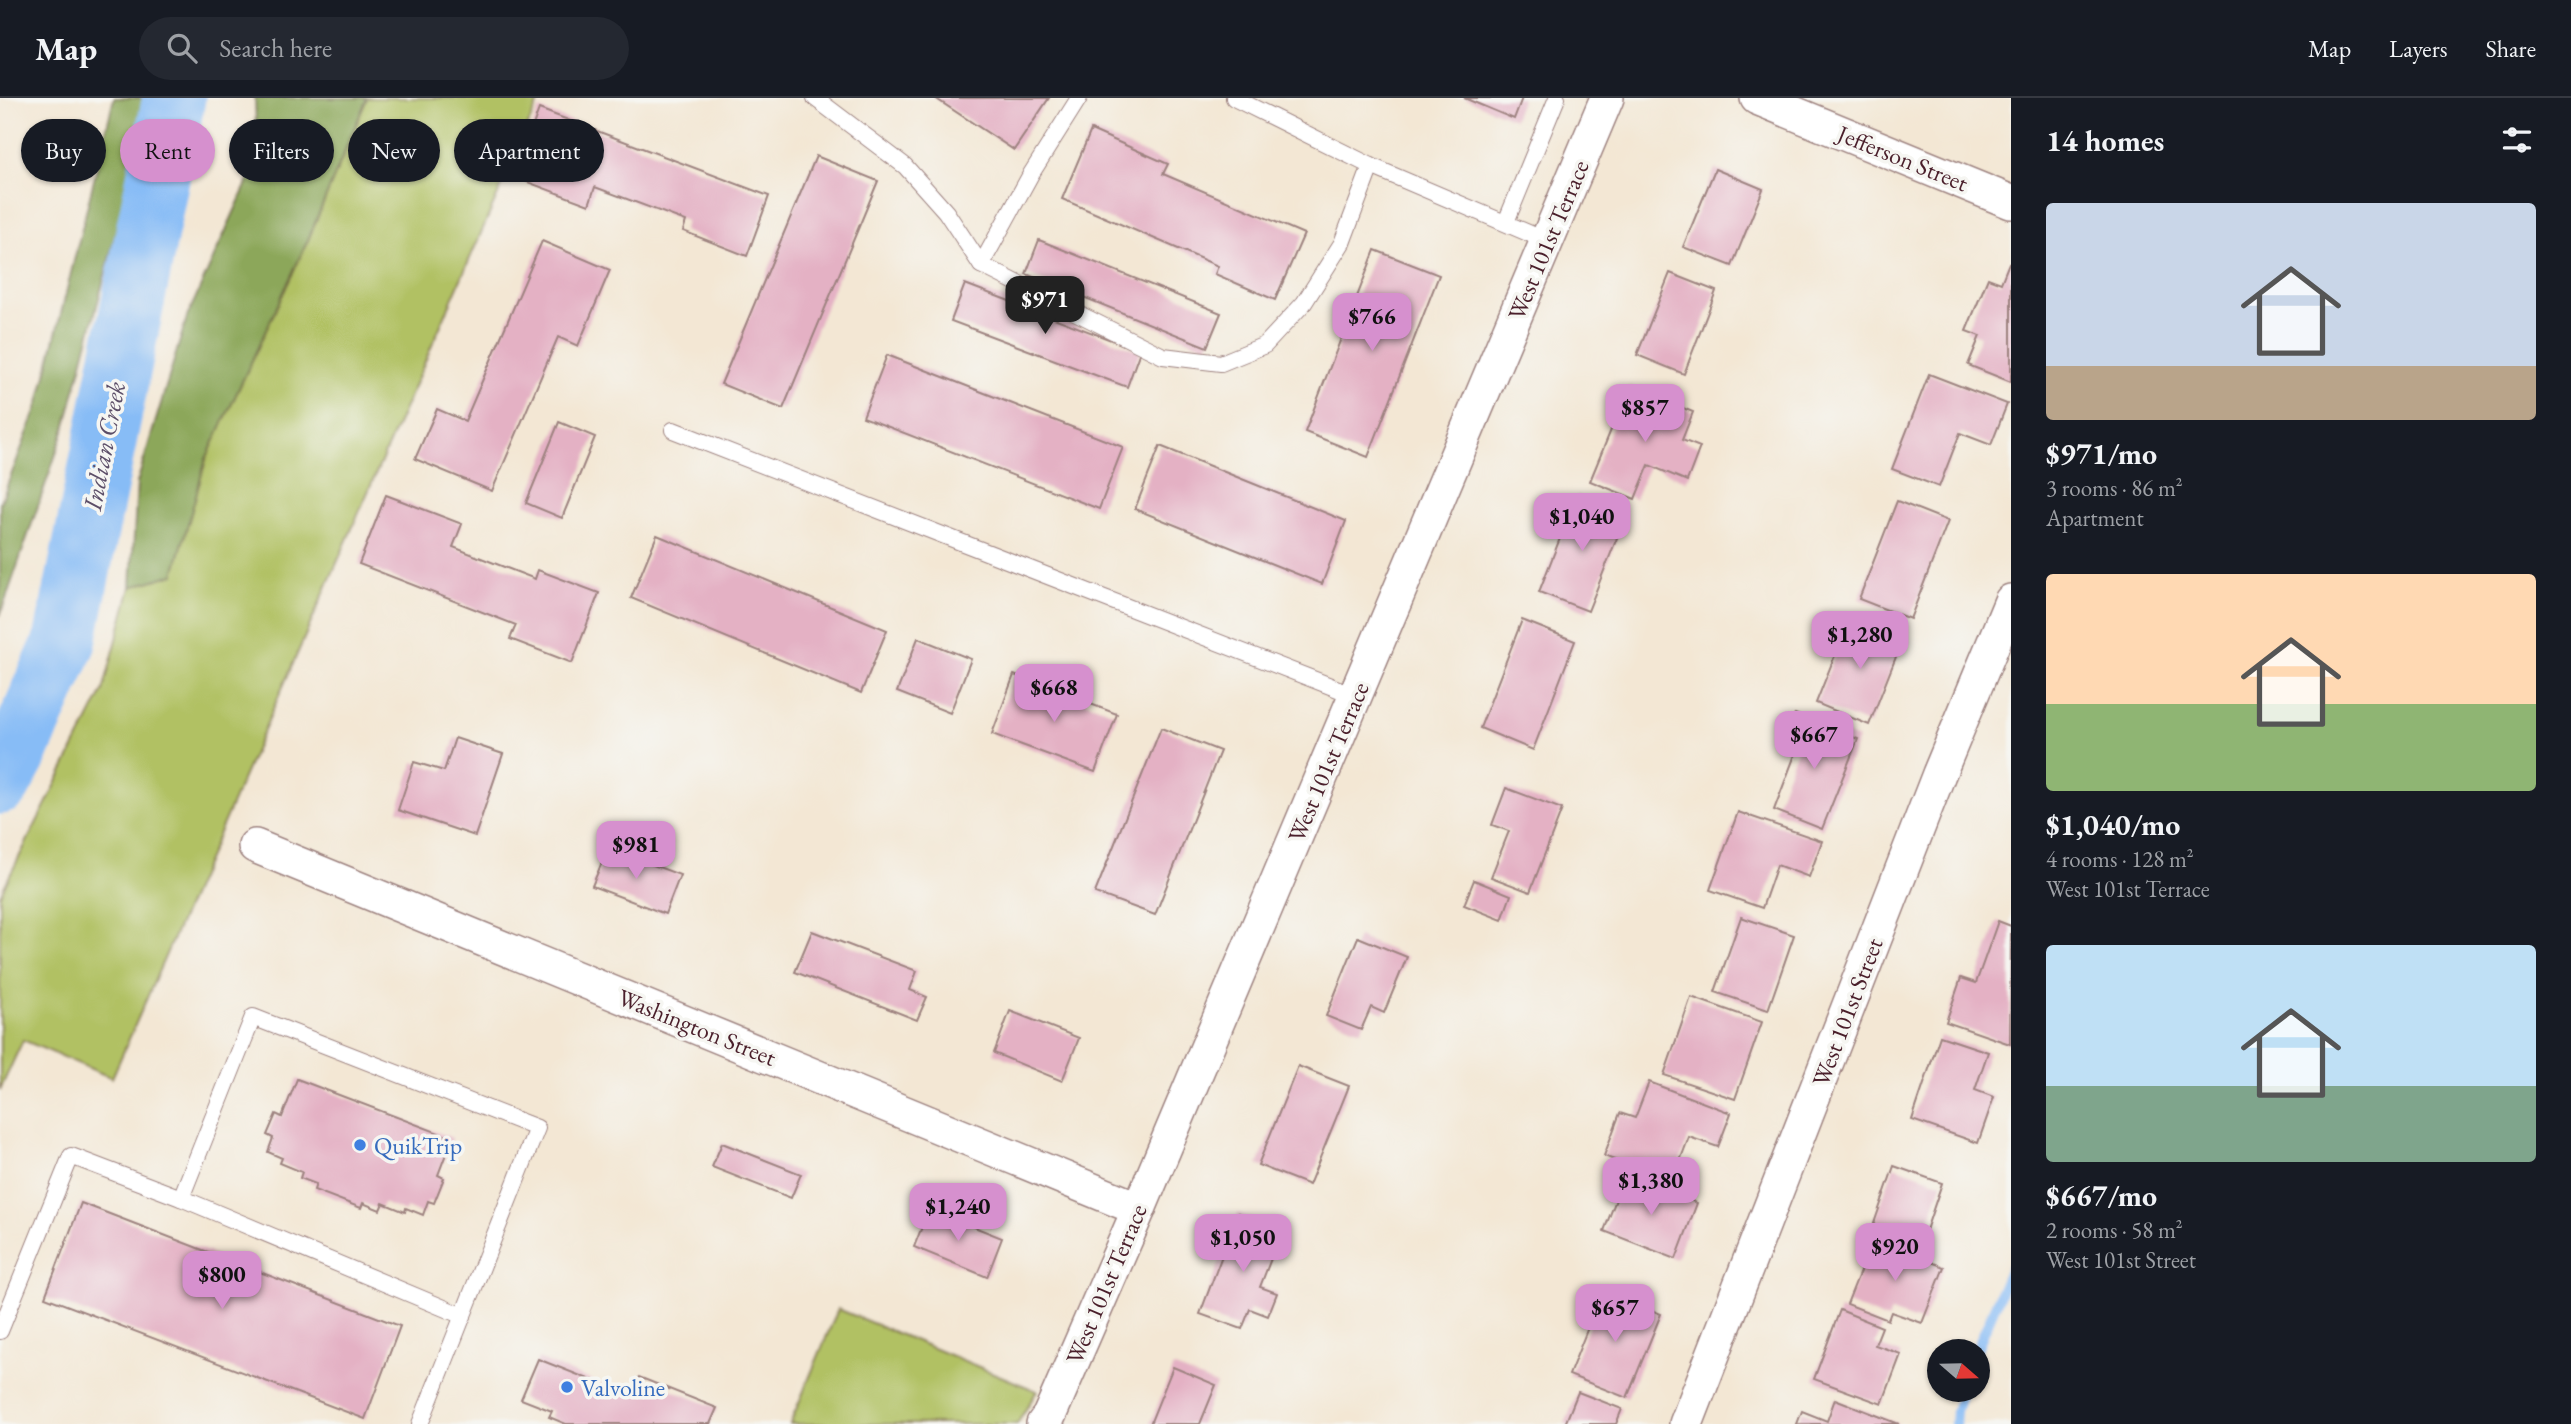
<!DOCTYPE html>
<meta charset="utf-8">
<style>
:root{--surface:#171b24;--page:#242831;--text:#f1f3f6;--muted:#9ea1a6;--line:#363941;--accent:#d690ce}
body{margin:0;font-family:"EB Garamond",serif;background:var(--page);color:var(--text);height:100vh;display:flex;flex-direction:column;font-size:26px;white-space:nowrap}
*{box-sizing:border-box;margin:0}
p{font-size:23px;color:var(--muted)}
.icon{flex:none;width:38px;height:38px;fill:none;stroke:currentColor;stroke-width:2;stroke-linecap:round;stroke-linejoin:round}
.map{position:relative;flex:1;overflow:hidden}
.drawer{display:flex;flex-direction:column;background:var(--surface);width:560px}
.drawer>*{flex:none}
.top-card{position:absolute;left:21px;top:21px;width:665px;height:63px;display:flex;gap:14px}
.needle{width:46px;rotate:110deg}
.fabs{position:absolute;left:1927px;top:1241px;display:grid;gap:14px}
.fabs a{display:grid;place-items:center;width:63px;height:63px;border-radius:50%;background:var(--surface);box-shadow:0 2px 5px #0004;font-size:35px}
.price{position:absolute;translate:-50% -60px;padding:0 16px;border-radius:14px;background:var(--accent);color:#111;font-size:23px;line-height:46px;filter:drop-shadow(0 2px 4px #0008)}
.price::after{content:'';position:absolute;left:50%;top:42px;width:21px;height:16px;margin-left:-10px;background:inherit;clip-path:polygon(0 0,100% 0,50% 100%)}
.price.current{background:#222;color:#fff}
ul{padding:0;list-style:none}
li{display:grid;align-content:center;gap:14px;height:371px;padding:0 35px}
li span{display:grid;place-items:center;height:217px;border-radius:7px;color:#555}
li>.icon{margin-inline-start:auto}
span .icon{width:126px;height:126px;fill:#fffc;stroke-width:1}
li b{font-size:30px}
h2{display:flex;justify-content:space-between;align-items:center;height:84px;padding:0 35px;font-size:30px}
.pill{padding:0 24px;border-radius:32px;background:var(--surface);box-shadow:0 2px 5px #0004;font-size:24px;line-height:63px}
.pill.current{background:var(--accent);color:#111}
header{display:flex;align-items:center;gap:42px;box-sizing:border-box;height:98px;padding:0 35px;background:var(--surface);border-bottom:2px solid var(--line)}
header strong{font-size:33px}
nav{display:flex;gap:38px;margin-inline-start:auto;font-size:24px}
.search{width:490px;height:63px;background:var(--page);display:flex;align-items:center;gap:18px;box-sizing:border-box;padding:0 24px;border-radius:38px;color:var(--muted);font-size:26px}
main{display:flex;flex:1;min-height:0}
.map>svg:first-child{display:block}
</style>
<header>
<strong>Map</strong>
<div class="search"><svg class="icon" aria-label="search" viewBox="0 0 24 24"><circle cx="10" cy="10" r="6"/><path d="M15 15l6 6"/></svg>Search here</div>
<nav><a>Map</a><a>Layers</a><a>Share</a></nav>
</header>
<main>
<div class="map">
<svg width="2011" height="1326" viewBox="0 0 2011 1326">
<rect width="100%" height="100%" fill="#f6f6f2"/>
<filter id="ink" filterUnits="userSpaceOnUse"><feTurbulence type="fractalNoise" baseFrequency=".0143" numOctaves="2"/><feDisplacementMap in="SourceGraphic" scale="14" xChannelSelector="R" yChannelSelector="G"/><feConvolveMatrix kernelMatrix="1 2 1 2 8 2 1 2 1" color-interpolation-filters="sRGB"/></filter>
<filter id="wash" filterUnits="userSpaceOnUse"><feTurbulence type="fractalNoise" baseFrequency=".00686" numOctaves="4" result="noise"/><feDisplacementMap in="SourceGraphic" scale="28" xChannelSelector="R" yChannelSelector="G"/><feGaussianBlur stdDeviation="1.57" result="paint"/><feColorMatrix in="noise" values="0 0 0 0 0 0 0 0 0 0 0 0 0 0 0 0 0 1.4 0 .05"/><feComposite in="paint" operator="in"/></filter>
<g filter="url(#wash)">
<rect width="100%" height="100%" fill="#f3e7d4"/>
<g fill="#b1c164" stroke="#7e7048" stroke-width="2">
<polygon points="367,0 540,0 112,980 23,942 0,992 0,797 103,593 131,489 174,476 206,361 308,142"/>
<polygon points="838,1211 1025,1288 1037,1293 1017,1326 790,1326"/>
</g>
<g fill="#8ca75a" stroke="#6b6342" stroke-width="2">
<polygon points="114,0 151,0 66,327 0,518 0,406 39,305"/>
<polygon points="255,0 367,0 308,142 206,361 174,476 131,489 137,385 187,219 257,63"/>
</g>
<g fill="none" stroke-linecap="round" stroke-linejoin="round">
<g stroke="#87bcf6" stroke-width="10">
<polyline points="1976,1253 2011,1170"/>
<polyline points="1955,1326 1956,1313 1963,1292"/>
</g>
<polyline stroke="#87bcf6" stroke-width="63" points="0,685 15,658 65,543 174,0"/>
</g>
<g id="blocks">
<g fill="#e4b1c4">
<polygon points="935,0 1049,0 1014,52"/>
<polygon points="1464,0 1522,0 1514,21"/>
<polygon points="539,11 769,98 747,158 683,133 686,123 595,89 589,107 514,79"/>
<polygon points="1091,32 1168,66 1163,76 1304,136 1275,202 1215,176 1218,168 1062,101"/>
<polygon points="816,58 878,83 783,311 721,286"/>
<polygon points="1715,71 1763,91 1732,168 1683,149"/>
<polygon points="1039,142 1221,215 1207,249 1026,176"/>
<polygon points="542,143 610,172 578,248 558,239 492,393 415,361 437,311 465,323"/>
<polygon points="1375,152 1439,177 1368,359 1305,334"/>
<polygon points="2009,165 2011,166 2011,284 1968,267 1980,238 1966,233 1988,180 2001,185"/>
<polygon points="1670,175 1716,193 1684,276 1637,257"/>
<polygon points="965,186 1140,253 1127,289 951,223"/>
<polygon points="887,257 1123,349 1099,411 863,319"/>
<polygon points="1929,276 2007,306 1991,347 1960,335 1939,389 1892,371"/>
<polygon points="1629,288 1693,314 1682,342 1700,349 1687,383 1649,367 1635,401 1590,383"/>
<polygon points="559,324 595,339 562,420 526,405"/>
<polygon points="1160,348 1346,423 1322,486 1135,411"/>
<polygon points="386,397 462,426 453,449 535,481 538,472 599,495 572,565 510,541 516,527 359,466"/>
<polygon points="1577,397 1626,417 1588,513 1539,494"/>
<polygon points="1897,403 1948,423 1910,521 1859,501"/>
<polygon points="657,437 887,532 861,595 631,500"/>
<polygon points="1850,520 1903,541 1869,627 1816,605"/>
<polygon points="1522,522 1575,543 1533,652 1480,630"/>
<polygon points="918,540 971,561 950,615 897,594"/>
<polygon points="1014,577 1117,616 1095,674 992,636"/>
<polygon points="1795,616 1858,641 1822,731 1774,712 1798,649 1784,643"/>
<polygon points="1161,630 1220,653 1155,817 1095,795"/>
<polygon points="455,640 503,656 475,738 398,712 414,664 444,673"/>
<polygon points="1506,690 1562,711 1530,794 1491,779 1509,733 1492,727"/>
<polygon points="1738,714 1822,743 1809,779 1777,767 1762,810 1710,792"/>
<polygon points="608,750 680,777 665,816 592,788"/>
<polygon points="1474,782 1511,797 1502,822 1464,807"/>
<polygon points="1741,819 1794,837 1768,912 1715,894"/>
<polygon points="1998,823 2011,828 2010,946 1946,924 1961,880 1976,885"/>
<polygon points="812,833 917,873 910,892 927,899 917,922 795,874"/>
<polygon points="1358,839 1407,859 1384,915 1371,909 1361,932 1326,918"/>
<polygon points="1691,899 1762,924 1735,1001 1664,977"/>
<polygon points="1010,913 1079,940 1062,983 994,955"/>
<polygon points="1940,938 1988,954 1975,992 1994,999 1978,1045 1912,1022"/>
<polygon points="1298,968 1349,988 1309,1087 1258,1067"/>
<polygon points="297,981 452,1040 438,1077 444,1080 434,1105 428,1103 423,1117 406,1110 405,1114 383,1105 380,1112 363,1105 361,1110 314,1092 316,1086 300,1080 302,1074 280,1065 282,1060 268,1054 273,1040 267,1037 276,1016 282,1019"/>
<polygon points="1649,984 1731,1015 1718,1049 1689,1039 1672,1084 1604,1058 1620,1015 1635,1020"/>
<polygon points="722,1045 801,1076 791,1100 712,1069"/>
<polygon points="1894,1068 1942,1085 1921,1147 1872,1131"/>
<polygon points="1625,1078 1697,1105 1676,1161 1604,1133"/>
<polygon points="81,1105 400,1228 365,1321 45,1199"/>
<polygon points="929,1111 1002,1140 987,1179 914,1149"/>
<polygon points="1238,1115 1282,1132 1260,1189 1277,1195 1268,1218 1250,1211 1242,1231 1200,1216"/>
<polygon points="1873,1141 1944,1169 1922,1225 1891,1214 1888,1222 1847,1206"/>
<polygon points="1603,1192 1661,1216 1627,1300 1569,1277"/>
<polygon points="1840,1212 1882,1229 1875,1247 1901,1256 1882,1306 1814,1281"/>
<polygon points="538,1261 631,1298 639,1279 717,1310 710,1326 566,1326 549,1319 552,1313 521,1301"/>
<polygon points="1173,1269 1216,1287 1200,1326 1150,1326"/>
<polygon points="1578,1294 1622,1311 1616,1326 1565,1326"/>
<polygon points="1835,1301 1899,1326 1797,1326 1802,1313 1827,1323"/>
</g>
</g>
</g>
<g filter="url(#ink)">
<use href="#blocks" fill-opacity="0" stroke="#9e8380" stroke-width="2"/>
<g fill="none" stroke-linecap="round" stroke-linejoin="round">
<defs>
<g id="service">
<polyline points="815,0 905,68 946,114 981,167 1163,258 1221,265 1265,247 1304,205 1342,145 1371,68"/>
<polyline points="1234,0 1371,68 1547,143"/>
<polyline points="1506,124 1557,0"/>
<polyline points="981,167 1031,76 1079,0"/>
<polyline points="673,332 1356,598"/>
<polyline points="181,1100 463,1218"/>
<polyline points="0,1233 71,1058 181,1100 253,919 537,1030 420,1326"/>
</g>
<g id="minor">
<polyline points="1757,0 2011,104"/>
<polyline points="255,748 1139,1111"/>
<polyline points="1043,1326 1049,1318 1139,1111 1607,0"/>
<polyline points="1686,1326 1939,676 2011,503"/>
</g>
</defs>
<use href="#service" stroke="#9e8380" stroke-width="18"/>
<use href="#minor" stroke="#9e8380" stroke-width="36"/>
<use href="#service" stroke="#fff" stroke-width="16"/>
<use href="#minor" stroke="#fff" stroke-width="33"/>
</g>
</g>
<g fill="#3f7fe0" stroke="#f6f6f2" stroke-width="2.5">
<circle cx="360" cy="1047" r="7"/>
<circle cx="567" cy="1289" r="7"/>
</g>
<g text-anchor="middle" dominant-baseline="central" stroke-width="7" stroke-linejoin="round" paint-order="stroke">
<g font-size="24" fill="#4a1f2b" stroke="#f6f6f2">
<text transform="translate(1903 60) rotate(22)">Jefferson Street</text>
<text transform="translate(1548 142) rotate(-67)">West 101st Terrace</text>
<text transform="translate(1328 664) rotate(-67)">West 101st Terrace</text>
<text transform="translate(1847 914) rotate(-69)">West 101st Street</text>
<text transform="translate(697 929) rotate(22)">Washington Street</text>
<text transform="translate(1106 1186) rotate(-67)">West 101st Terrace</text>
</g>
<g font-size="24" fill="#366cbe" stroke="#f6f6f2" text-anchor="start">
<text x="374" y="1047">QuikTrip</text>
<text x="581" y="1289">Valvoline</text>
</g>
<g font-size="26" font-style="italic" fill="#5c4e68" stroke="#f6f6f2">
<text transform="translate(104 348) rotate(-79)">Indian Creek</text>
</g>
</g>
</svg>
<div class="fabs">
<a><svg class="needle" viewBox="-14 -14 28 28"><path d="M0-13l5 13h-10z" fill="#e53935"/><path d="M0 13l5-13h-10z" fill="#9ea1a6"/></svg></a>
</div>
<b class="price current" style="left:1045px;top:238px">$971</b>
<b class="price" style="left:1372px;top:255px">$766</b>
<b class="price" style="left:1645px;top:346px">$857</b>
<b class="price" style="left:1582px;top:455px">$1,040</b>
<b class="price" style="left:1860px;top:573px">$1,280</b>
<b class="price" style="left:1054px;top:626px">$668</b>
<b class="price" style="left:1814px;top:673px">$667</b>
<b class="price" style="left:636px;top:783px">$981</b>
<b class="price" style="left:1651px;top:1119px">$1,380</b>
<b class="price" style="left:958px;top:1145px">$1,240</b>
<b class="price" style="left:1243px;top:1176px">$1,050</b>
<b class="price" style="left:1895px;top:1185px">$920</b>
<b class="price" style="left:222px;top:1213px">$800</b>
<b class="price" style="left:1615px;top:1246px">$657</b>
<div class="top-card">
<a class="pill">Buy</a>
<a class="pill current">Rent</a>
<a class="pill">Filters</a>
<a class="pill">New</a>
<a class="pill">Apartment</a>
</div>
</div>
<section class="drawer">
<h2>14 homes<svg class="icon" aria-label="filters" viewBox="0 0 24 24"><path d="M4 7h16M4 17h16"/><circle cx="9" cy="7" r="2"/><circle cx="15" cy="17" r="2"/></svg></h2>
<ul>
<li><span style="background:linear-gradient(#c9d6e8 75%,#b9a48a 0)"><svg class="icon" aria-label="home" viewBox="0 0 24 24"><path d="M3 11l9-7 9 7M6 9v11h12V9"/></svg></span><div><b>$971/mo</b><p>3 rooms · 86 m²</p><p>Apartment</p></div></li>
<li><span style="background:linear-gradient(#ffd9b3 60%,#8fb573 0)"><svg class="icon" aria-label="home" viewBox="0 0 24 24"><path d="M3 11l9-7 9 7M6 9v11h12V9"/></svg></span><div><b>$1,040/mo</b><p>4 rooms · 128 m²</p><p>West 101st Terrace</p></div></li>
<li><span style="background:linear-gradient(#bfe0f5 65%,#7fa58c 0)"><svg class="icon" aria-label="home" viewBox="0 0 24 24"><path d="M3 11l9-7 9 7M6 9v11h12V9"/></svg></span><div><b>$667/mo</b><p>2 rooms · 58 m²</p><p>West 101st Street</p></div></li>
</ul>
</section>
</main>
